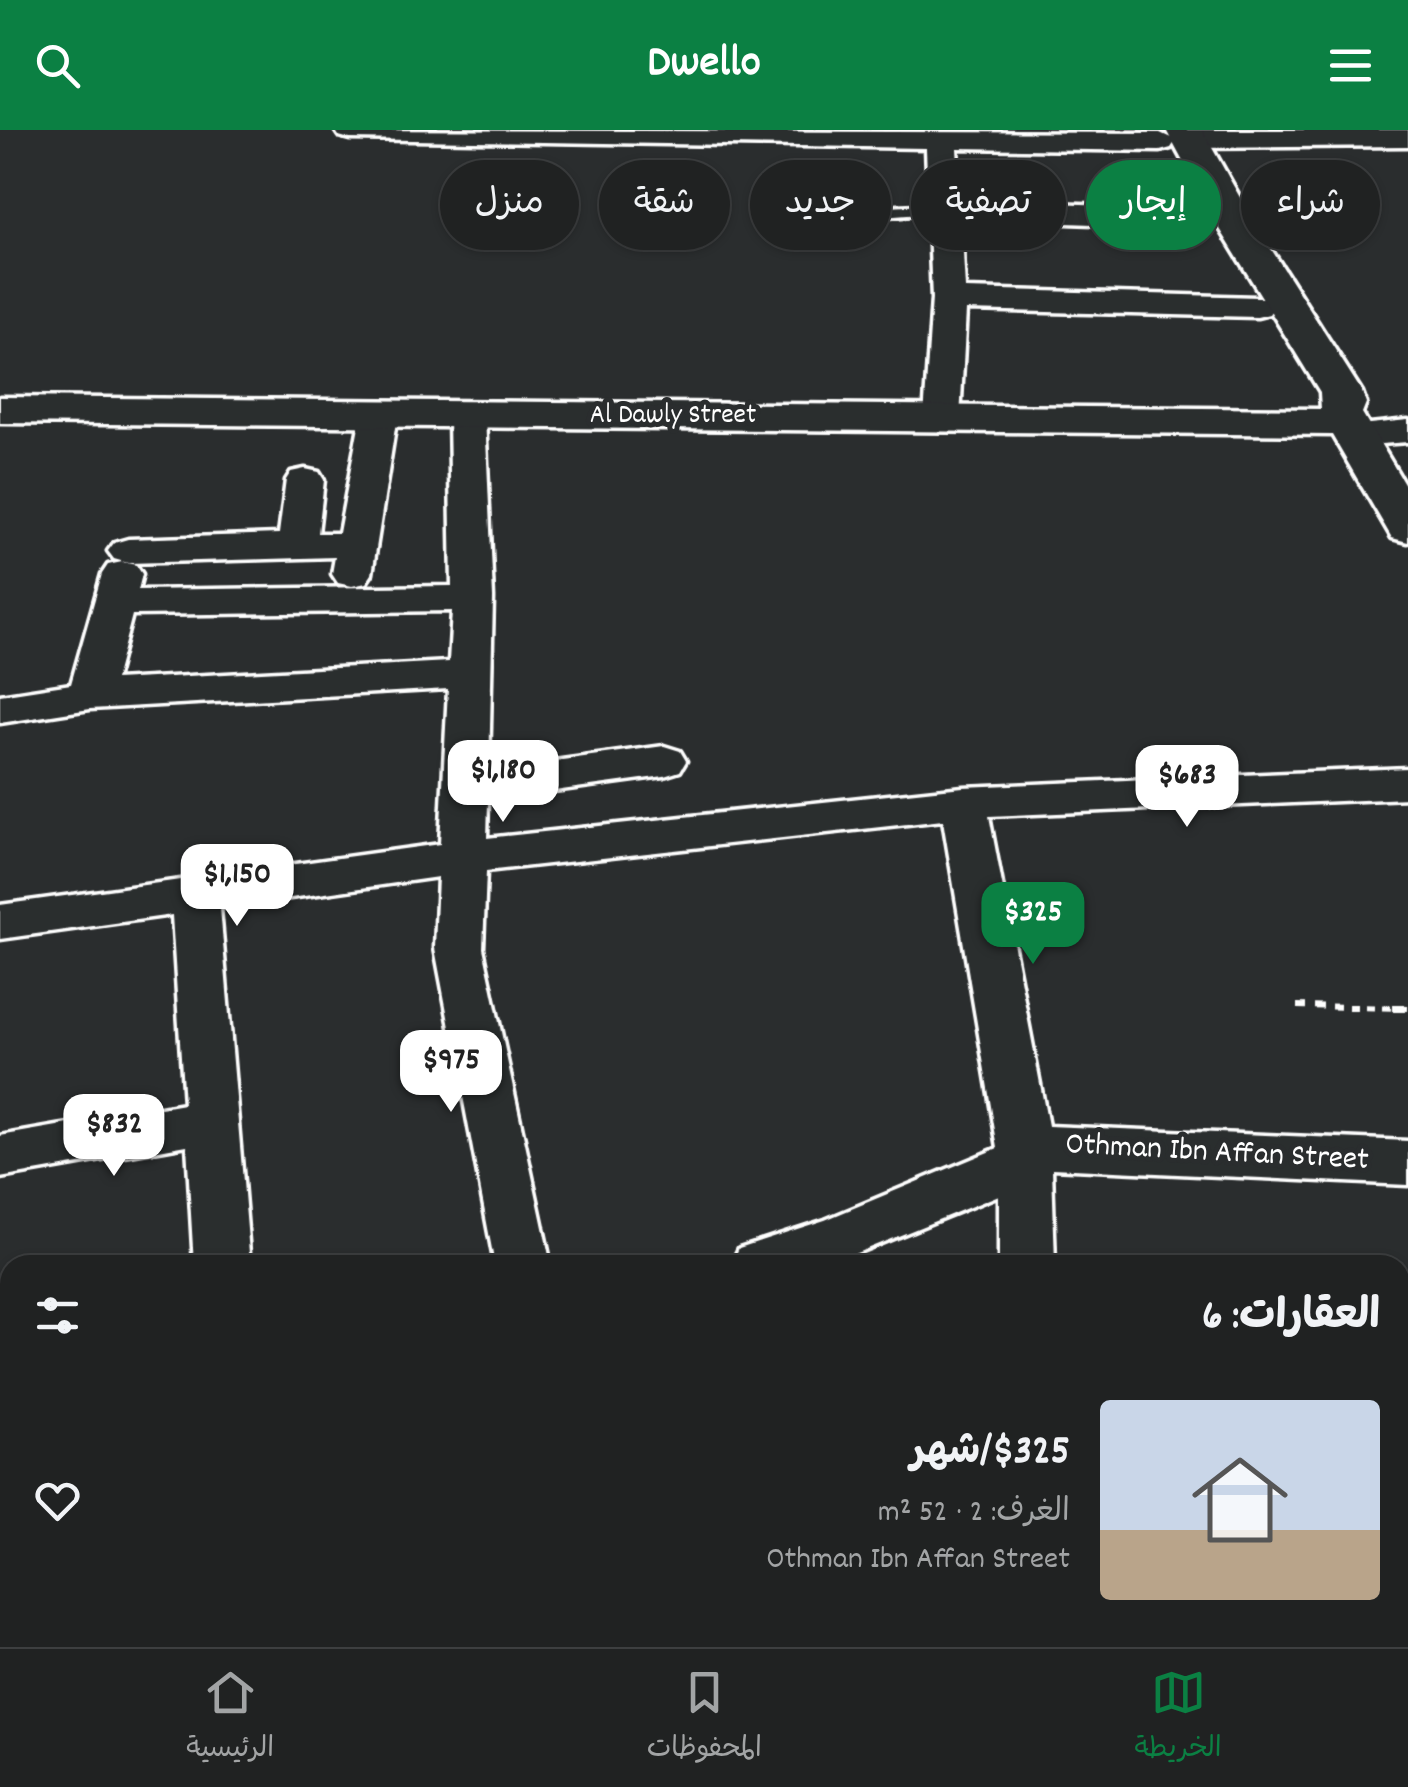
<!DOCTYPE html>
<html lang="ar">
<meta charset="utf-8">
<style>
:root{--surface:#202222;--page:#282a2a;--text:#f1f3f6;--muted:#a2a4a5;--line:#3d3f40;--accent:#0b8043}
body{margin:0;font-family:Dekko,"Playpen Sans Arabic",sans-serif;background:var(--page);color:var(--text);direction:rtl;height:100vh;display:flex;flex-direction:column;font-size:38px;white-space:nowrap}
*{box-sizing:border-box;margin:0}
p{font-size:32px;color:var(--muted)}
.icon{flex:none;width:55px;height:55px;fill:none;stroke:currentColor;stroke-width:2;stroke-linecap:round;stroke-linejoin:round}
.map{position:relative;flex:1;overflow:hidden;direction:ltr}
.details{position:absolute;left:0px;top:1125px;width:1410px;height:392px;display:flex;flex-direction:column;background:var(--surface);border-radius:30px 30px 0 0;box-shadow:0 2px 8px #0004,0 0 0 2px var(--line);direction:rtl}
.details>*{flex:none}
.hud{position:absolute;left:30px;top:30px;width:1350px;height:90px;direction:rtl;display:flex;gap:20px}
.price{position:absolute;translate:-50% -85px;padding:0 22px;border-radius:20px;background:#fff;color:#222;font-size:32px;line-height:65px;filter:drop-shadow(0 2px 5px #0008)}
.price::after{content:'';position:absolute;left:50%;top:60px;width:30px;height:22px;margin-left:-15px;background:inherit;clip-path:polygon(0 0,100% 0,50% 100%)}
.price.selected{background:var(--accent);color:#fff}
ul{padding:0;list-style:none}
li{display:flex;align-items:center;gap:30px;height:250px;padding:0 30px}
li span{display:grid;place-items:center;flex:none;width:280px;height:200px;border-radius:10px;color:#555}
li>.icon{margin-inline-start:auto}
span .icon{width:120px;height:120px;fill:#fffc;stroke-width:1}
li b{font-size:42px}
h2{display:flex;justify-content:space-between;align-items:center;height:120px;padding:0 30px;font-size:42px}
.chip{padding:0 35px;border-radius:45px;background:var(--surface);box-shadow:0 2px 8px #0004,0 0 0 2px var(--line);font-size:35px;line-height:90px}
.chip.selected{background:var(--accent);color:#fff}
header{display:flex;justify-content:space-between;align-items:center;height:130px;padding:0 30px;background:var(--accent);color:#fff;font-size:45px;font-weight:800}
.dock{display:flex;justify-content:space-around;align-items:center;height:140px;border-top:2px solid var(--line);background:var(--surface);font-size:28px;color:var(--muted)}
.dock a{display:grid;justify-items:center;gap:5px}
.dock .selected{color:var(--accent)}
.map>svg:first-child{display:block}
</style>
<header><svg class="icon" aria-label="menu" viewBox="0 0 24 24"><path d="M4 6h16M4 12h16M4 18h16"/></svg>Dwello<svg class="icon" aria-label="search" viewBox="0 0 24 24"><circle cx="10" cy="10" r="6"/><path d="M15 15l6 6"/></svg></header>
<div class="map">
<svg width="1408" height="1517" viewBox="0 0 1408 1517">
<rect width="100%" height="100%" fill="#2a2d2e"/>
<filter id="ink" filterUnits="userSpaceOnUse"><feTurbulence type="fractalNoise" baseFrequency=".01" numOctaves="2"/><feDisplacementMap in="SourceGraphic" scale="20" xChannelSelector="R" yChannelSelector="G"/><feConvolveMatrix kernelMatrix="1 2 1 2 8 2 1 2 1" color-interpolation-filters="sRGB"/></filter>
<g filter="url(#ink)">
<g fill="none" stroke-linecap="round" stroke-linejoin="round">
<defs>
<polygon id="lane" points="943,74 951,79 948,82 854,89 846,84 854,79"/>
<g id="street">
<polygon points="335,0 1160,3 1173,9 1177,3 1187,0 1408,0 1408,16 1188,18 1175,12 1171,18 1160,21 957,18 960,70 1202,78 1213,81 1218,88 1213,95 1202,98 961,89 965,159 1257,167 1269,170 1274,177 1269,184 1257,187 966,180 960,288 955,296 942,299 929,296 924,288 932,169 926,18 350,9 339,6"/>
<polygon points="379,274 392,277 397,285 372,444 366,453 352,456 338,453 332,444 335,427 128,433 114,429 108,421 114,413 128,409 279,404 286,350 291,342 305,339 319,342 324,350 318,403 339,403 361,285 366,277"/>
<path d="M467 275 480 278 485 286 493 468 489 640 664 616 680 621 686 631 680 641 664 646 488 670 487 708 963 657 1408 638V668L989 686 1048 996 1408 1011V1055L1052 1038 1055 1135H999V1065L827 1135H731L739 1118 825 1090 998 1018 943 690 486 741 483 818 551 1135H495L435 818 438 747 220 778 250 1135H194L187 1015 0 1048V1006L184 974 172 785 0 809V775L440 714 448 559 90 579 0 593V565L71 554 102 444 108 435 122 432 136 435 142 444 138 460 452 456 449 286 454 278ZM452 481 449 532 115 550 132 485Z"/>
<polygon points="1408,290 1408,312 1354,316 1341,313 1335,305 1341,297"/>
<polygon points="10,1275 10,1329 0,1331 0,1277"/>
<rect x="1400" y="1338" width="8" height="56"/>
<polygon points="525,1508 589,1508 590,1517 526,1517"/>
<polygon points="871,1508 935,1508 937,1517 873,1517"/>
<polygon points="971,1508 1035,1508 1033,1517 969,1517"/>
</g>
<polygon id="secondary" points="1166,0 1202,0 1252,89 1362,262 1366,273 1362,283 1408,360 1408,412 1392,408 1332,305 0,293 0,267 1321,279 1320,262 1214,89"/>
</defs>
<use href="#lane" stroke="#fff" stroke-width="8"/>
<use href="#street" stroke="#fff" stroke-width="7"/>
<use href="#secondary" stroke="#fff" stroke-width="7"/>
<polyline stroke="#fff" stroke-width="6" stroke-dasharray="9 8" stroke-linecap="butt" points="1297,876 1408,878"/>
<polyline stroke="#fff" stroke-width="8" stroke-dasharray="12 9" stroke-linecap="butt" points="1393,878 1408,878"/>
<use href="#lane" fill="#2a2d2e" fill-rule="evenodd"/>
<use href="#street" fill="#2a2d2e" fill-rule="evenodd"/>
<use href="#secondary" fill="#2a2d2e" fill-rule="evenodd"/>
</g>
</g>
<g text-anchor="middle" dominant-baseline="central" stroke-width="10" stroke-linejoin="round" paint-order="stroke">
<g font-size="28" fill="#fff" stroke="#2a2d2e">
<text x="673" y="287">Al Dawly Street</text>
</g>
<g font-size="32" fill="#fff" stroke="#2a2d2e">
<text transform="translate(1217 1024) rotate(3)">Othman Ibn Affan Street</text>
</g>
</g>
</svg>
<b class="price" style="left:503px;top:695px">$1,180</b>
<b class="price" style="left:1187px;top:700px">$683</b>
<b class="price" style="left:237px;top:799px">$1,150</b>
<b class="price selected" style="left:1033px;top:837px">$325</b>
<b class="price" style="left:451px;top:985px">$975</b>
<b class="price" style="left:114px;top:1049px">$832</b>
<div class="hud">
<a class="chip">شراء</a>
<a class="chip selected">إيجار</a>
<a class="chip">تصفية</a>
<a class="chip">جديد</a>
<a class="chip">شقة</a>
<a class="chip">منزل</a>
</div>
<section class="details">
<h2>العقارات: 6<svg class="icon" aria-label="filters" viewBox="0 0 24 24"><path d="M4 7h16M4 17h16"/><circle cx="9" cy="7" r="2"/><circle cx="15" cy="17" r="2"/></svg></h2>
<ul>
<li><span style="background:linear-gradient(#c9d6e8 65%,#b9a48a 0)"><svg class="icon" aria-label="home" viewBox="0 0 24 24"><path d="M3 11l9-7 9 7M6 9v11h12V9"/></svg></span><div><b>$325/شهر</b><p>الغرف: 2 · 52 m²</p><p>Othman Ibn Affan Street</p></div><svg class="icon" aria-label="heart" viewBox="0 0 24 24"><path d="M12 20l-8-8c-3-5 5-10 8-4 3-6 11-1 8 4z"/></svg></li>
</ul>
</section>
</div>
<nav class="dock">
<a class="selected"><svg class="icon" aria-label="map" viewBox="0 0 24 24"><path d="M3 6l6-2 6 2 6-2v14l-6 2-6-2-6 2zM9 4v14M15 6v14"/></svg>الخريطة</a>
<a><svg class="icon" aria-label="saved" viewBox="0 0 24 24"><path d="M7 4h10v16l-5-4-5 4z"/></svg>المحفوظات</a>
<a><svg class="icon" aria-label="home" viewBox="0 0 24 24"><path d="M3 11l9-7 9 7M6 9v11h12V9"/></svg>الرئيسية</a>
</nav>
